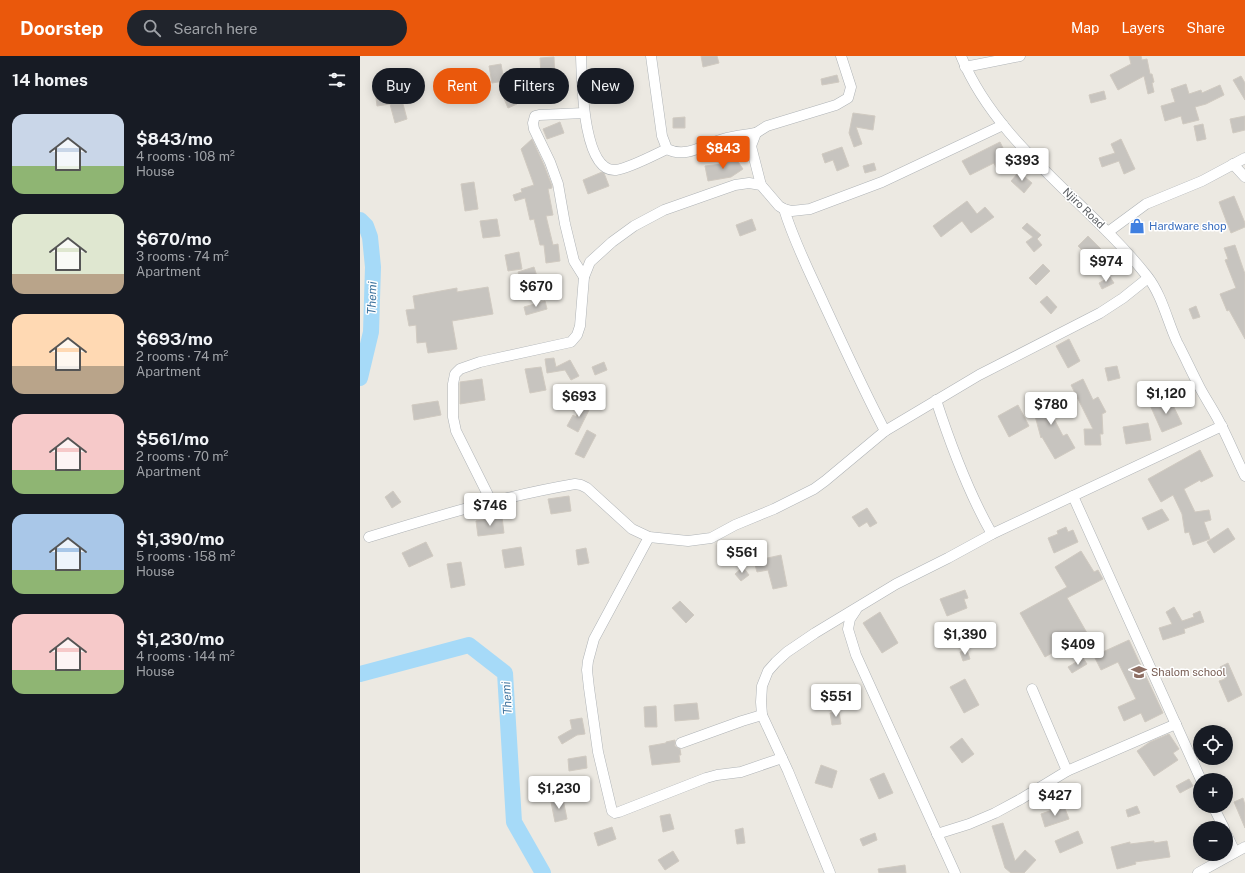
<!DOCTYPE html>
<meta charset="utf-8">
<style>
:root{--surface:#171b24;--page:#20242c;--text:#f1f3f6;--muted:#9ea1a6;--accent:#ea580c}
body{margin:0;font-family:"Public Sans",sans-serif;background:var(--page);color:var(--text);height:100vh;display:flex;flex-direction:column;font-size:15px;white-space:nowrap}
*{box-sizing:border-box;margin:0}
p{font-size:13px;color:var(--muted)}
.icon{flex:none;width:22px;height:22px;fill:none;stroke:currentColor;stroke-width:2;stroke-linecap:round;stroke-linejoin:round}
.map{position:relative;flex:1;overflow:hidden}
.sheet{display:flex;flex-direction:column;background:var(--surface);width:360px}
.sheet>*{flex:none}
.hud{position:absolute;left:12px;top:12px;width:380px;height:36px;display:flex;gap:8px}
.controls{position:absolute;left:833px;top:669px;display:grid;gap:8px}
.controls a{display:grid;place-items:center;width:40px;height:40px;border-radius:50%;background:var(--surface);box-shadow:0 2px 10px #0003;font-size:20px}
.price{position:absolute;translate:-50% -34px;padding:0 9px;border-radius:4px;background:#fff;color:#222;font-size:13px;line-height:26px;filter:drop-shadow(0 1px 2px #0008)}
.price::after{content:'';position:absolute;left:50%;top:24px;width:12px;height:9px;margin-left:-6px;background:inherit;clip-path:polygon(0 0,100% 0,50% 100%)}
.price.on{background:var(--accent);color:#fff}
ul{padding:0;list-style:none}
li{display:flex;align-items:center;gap:12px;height:100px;padding:0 12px}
li span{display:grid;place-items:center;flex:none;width:112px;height:80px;border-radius:12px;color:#555}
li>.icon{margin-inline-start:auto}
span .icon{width:48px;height:48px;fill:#fffc;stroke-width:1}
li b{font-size:17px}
h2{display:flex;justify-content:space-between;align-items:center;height:48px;padding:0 12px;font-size:17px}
.pill{padding:0 14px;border-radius:18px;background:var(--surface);box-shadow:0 2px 10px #0003;font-size:14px;line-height:36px}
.pill.on{background:var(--accent);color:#fff}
header{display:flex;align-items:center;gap:24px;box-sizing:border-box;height:56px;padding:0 20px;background:var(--accent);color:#fff}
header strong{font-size:19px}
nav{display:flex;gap:22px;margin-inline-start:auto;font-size:14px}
.search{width:280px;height:36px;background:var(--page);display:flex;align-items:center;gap:10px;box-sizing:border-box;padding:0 14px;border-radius:22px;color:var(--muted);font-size:15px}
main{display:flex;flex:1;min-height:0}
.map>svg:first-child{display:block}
</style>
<header>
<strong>Doorstep</strong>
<div class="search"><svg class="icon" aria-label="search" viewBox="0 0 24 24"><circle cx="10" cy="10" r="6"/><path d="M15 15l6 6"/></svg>Search here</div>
<nav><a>Map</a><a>Layers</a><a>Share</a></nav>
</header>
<main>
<section class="sheet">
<h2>14 homes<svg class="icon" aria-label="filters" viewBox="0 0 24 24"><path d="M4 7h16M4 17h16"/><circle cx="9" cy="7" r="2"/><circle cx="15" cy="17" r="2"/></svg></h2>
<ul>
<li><span style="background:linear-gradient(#c9d6e8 65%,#8fb573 0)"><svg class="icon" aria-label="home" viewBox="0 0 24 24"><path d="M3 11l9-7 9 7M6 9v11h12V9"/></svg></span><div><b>$843/mo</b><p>4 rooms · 108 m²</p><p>House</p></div></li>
<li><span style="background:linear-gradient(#dfe7d0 75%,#b9a48a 0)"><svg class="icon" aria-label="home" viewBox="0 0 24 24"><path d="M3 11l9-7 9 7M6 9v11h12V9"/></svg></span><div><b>$670/mo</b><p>3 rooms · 74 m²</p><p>Apartment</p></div></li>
<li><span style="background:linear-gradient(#ffd9b3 65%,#b9a48a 0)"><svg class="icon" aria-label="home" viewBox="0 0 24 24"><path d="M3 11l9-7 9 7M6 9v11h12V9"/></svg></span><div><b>$693/mo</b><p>2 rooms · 74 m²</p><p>Apartment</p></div></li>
<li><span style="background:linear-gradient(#f6c9c9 70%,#8fb573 0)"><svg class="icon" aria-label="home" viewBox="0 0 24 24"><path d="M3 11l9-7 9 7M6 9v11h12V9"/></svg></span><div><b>$561/mo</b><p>2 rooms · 70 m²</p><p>Apartment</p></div></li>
<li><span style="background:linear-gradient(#a9c7e8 70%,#8fb573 0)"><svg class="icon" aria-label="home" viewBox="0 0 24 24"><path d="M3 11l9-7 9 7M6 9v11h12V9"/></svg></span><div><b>$1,390/mo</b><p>5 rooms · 158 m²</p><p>House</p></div></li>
<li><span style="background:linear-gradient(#f6c9c9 70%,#8fb573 0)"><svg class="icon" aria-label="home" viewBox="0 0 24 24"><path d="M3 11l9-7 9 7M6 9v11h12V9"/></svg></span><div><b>$1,230/mo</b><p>4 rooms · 144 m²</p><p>House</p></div></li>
</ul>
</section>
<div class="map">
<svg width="885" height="817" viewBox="0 0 885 817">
<rect width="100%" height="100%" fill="#ece9e2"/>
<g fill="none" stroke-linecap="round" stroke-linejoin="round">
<g stroke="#a6daf8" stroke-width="16">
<polyline points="0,164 6,170 10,181 13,211 11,276 0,322"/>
<polyline points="0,618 109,589 145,617 154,766 183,817"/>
</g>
</g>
<g fill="#c7c4bf" stroke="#d0cac1">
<polygon points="341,0 357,0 359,7 343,11"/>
<polygon points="769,0 781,0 782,4 787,3 790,18 792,18 794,26 792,27 794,36 788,38 784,20 758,34 750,19 771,8"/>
<polygon points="194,1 195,25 193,25 194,46 180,47 179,33 182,33 182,19 181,19 180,2"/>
<polygon points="141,8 144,25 132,27 129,10"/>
<polygon points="477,19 479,26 462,29 461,23"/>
<polygon points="881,20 885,27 885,44 873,24"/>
<polygon points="826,28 829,38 841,34 842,37 860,29 864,39 846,48 835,51 839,64 823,68 821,60 805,65 801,50 815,46 811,33"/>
<polygon points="22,32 23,37 39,33 47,63 35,67 30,48 17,50 15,34"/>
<polygon points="151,34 157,48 148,52 142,38"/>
<polygon points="744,35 746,43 731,47 729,39"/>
<polygon points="493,57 515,60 513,74 496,71 502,88 494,91 489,77"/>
<polygon points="885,60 885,74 873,77 870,63"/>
<polygon points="325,61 325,72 313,72 313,62"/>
<polygon points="200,66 204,77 187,83 183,73"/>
<polygon points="843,68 846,83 837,85 834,70"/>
<polygon points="172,83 184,109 192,130 192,132 188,133 193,159 186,160 193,189 198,188 200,205 186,207 184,189 180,189 174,163 170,164 165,142 155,145 153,139 162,136 161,133 174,129 161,93"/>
<polygon points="761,83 775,113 764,118 759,105 742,111 739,102 755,97 751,88"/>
<polygon points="640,86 651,108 638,115 634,107 610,119 602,105"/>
<polygon points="482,91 489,110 477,115 473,104 465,107 462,98"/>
<polygon points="374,100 383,113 371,121 348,125 345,110 362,108"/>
<polygon points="514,107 516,114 505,117 503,110"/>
<polygon points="242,116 244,117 249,130 228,138 223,124"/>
<polygon points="659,116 672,127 664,137 651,125"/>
<polygon points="114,126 118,153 105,155 101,128"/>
<polygon points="874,140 885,167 885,171 871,177 859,146"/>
<polygon points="607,145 617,158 625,151 634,161 611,177 602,165 581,181 573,170"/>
<polygon points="137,163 140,180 123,182 120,165"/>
<polygon points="392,163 396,174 380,180 376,169"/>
<polygon points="667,167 681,179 677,183 682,189 674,196 666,186 673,181 662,172"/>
<polygon points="728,180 749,201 739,211 718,190"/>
<polygon points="875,189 885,218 885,283 869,254 867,255 860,238 876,232 865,204 868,203 864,192"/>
<polygon points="159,196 162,213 148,215 145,199"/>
<polygon points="683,208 690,215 676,229 669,222"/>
<polygon points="174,211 180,230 164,235 158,216"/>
<polygon points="750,221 754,227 742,233 739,227"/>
<polygon points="128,231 133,258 92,265 97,293 68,297 66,286 57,287 56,269 49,270 46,254 55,253 53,240 97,232 97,236"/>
<polygon points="687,240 697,251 691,258 680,246"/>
<polygon points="185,245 187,253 166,259 164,251"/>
<polygon points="836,250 840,261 833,263 829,253"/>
<polygon points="709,283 720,305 708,312 696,290"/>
<polygon points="194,302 196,311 210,304 219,320 211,324 205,314 187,317 185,303"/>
<polygon points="244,306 247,314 235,319 232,311"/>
<polygon points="757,310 760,322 748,325 745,312"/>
<polygon points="181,311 186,334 170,337 165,313"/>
<polygon points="122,323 125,344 100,348 100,326"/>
<polygon points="723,323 733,344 738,341 746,356 742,358 743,378 740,378 741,389 725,389 724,373 733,373 711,329"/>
<polygon points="697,338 702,354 691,357 703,380 707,378 715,392 695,403 682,381 681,382 671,345"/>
<polygon points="809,341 822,368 802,376 790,349"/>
<polygon points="78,345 81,359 54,364 52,349"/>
<polygon points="223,346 231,350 218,376 207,370 213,359 216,361"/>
<polygon points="658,349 669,370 649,381 638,360"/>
<polygon points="788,367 791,384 766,388 763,371"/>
<polygon points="227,374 236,379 224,402 215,398"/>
<polygon points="840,394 853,420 841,426 840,424 824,433 835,456 849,454 851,464 844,466 850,483 833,489 829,476 825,477 822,458 813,439 801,446 788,423"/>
<polygon points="33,435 41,446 32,452 25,441"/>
<polygon points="209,440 211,455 191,458 188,443"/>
<polygon points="507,452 517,467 510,471 507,466 499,471 492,461"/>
<polygon points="802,453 809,464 788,474 782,462"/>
<polygon points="142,461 144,477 118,480 116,465"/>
<polygon points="706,471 708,476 713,474 718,486 694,497 688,482 698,478 697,475"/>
<polygon points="868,472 875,483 854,497 847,486"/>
<polygon points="66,486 73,500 49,511 42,497"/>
<polygon points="161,491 164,509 145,512 142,494"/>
<polygon points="226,492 229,507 218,509 216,494"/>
<polygon points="721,495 734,516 738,514 743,523 707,542 727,577 685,601 660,557 707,531 695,511"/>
<polygon points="421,499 427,530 413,533 408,514 397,516 394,505"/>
<polygon points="101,506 105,529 91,532 87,508"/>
<polygon points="383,511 389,519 381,525 375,518"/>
<polygon points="605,534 608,542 604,543 607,552 587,560 580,543"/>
<polygon points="320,545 334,559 326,567 312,552"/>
<polygon points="814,551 822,565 834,561 833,558 840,555 844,566 824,573 825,577 803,584 799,572 812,568 806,556"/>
<polygon points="520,556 538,587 522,597 503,567"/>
<polygon points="769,584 803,657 785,666 781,657 764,665 758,651 776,643 758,606 741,614 734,600"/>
<polygon points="607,594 610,603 603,605 600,596"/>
<polygon points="723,602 727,608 712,617 708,611"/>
<polygon points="868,607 882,639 868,646 859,625 865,623 860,611"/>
<polygon points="605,623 619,649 604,657 590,631"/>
<polygon points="337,647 339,663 315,665 314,649"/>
<polygon points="296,650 297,671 285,671 284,651"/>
<polygon points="479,656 481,668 472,669 470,657"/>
<polygon points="222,662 225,678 217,679 202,688 198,681 212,673 210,664"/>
<polygon points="809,678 819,693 813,697 818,704 794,720 777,695 790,686"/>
<polygon points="602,682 614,698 602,707 590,691"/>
<polygon points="315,684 315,690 320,693 321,699 319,699 320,706 292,709 289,690 306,687 306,686"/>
<polygon points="226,700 227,712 209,715 208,703"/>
<polygon points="461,709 477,715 472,732 455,727"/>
<polygon points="524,717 533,737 519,743 510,723"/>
<polygon points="829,723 833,730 820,737 816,730"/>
<polygon points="883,742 885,749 885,772 874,746"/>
<polygon points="203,743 207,763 195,766 191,746"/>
<polygon points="704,750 709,763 685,771 681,758"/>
<polygon points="777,750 780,757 768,761 766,754"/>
<polygon points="310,758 314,773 303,776 300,760"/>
<polygon points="643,767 655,805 665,794 676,804 664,817 651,817 645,812 632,770"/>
<polygon points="252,771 256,783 238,790 234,777"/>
<polygon points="383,772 385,787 377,788 375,774"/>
<polygon points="718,775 723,787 700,797 695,785"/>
<polygon points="515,777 517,784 503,790 500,783"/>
<polygon points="794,785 794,787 807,785 810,801 775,806 776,808 757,813 751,791 770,786 770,788"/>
<polygon points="313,795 319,805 305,814 298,804"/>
<polygon points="545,809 546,817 519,817 518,813"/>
</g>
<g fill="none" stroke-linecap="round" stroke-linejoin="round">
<defs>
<g id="minor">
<path d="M221 0C222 22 222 117 256 114 270 112 294 99 307 93"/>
<path d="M291 0 302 80 307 93C327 103 344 88 363 83 374 80 385 79 396 77"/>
<path d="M601 0C637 89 729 146 787 220 802 239 807 264 817 286 825 301 832 317 840 332 847 345 856 358 862 371 870 387 877 404 885 420"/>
<polyline points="605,11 660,0"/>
<polyline points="873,108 885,121"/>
<polyline points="401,129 391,90 396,77 407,70 476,49 488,42 491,31 481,0"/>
<path d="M424 153C434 186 450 217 464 248 484 291 503 333 525 375"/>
<polyline points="748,176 786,148 842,125 885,102"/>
<polyline points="224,221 214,205 205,168 198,128 190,106 174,73 173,67 175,60 179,59 224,57"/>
<path d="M576 344C591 390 608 436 632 478"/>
<polyline points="713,440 841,724"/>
<polyline points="131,445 96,375 93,361 93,328 95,318 100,313 120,306 211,286 217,279 220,270 224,221 230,206 252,186 274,170 304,154 375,129 389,127 401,129 419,150 424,153 432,155 450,153 522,126 643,69"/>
<path d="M9 481C77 460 145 440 215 428L221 429 227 432 272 473 289 481 328 485 351 482 375 469 414 453 454 433 465 425 525 375 619 319 740 257 763 242 788 222"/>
<polyline points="289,481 234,583 228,605 227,614 229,632 238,696 252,755 255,757 259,756 346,722 357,719 381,716 422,702"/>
<polyline points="496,554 490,563 488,573 496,599 595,817"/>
<polyline points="672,633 707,715"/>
<polyline points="321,687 382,665 402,659"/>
<polyline points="853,750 864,772"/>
<polyline points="866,777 875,796"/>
<polyline points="577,778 609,768 635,757 661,743 707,715 816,668"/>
<polyline points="470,817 428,715 402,659 401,646 402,630 408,615 416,606 427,596 455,577 536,528 588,502 632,478 862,370"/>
<polyline points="838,817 885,791"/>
</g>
</defs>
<use href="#minor" stroke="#afb3b6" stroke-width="11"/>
<use href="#minor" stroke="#fff" stroke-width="10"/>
</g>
<defs>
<symbol id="shop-bare" viewBox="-9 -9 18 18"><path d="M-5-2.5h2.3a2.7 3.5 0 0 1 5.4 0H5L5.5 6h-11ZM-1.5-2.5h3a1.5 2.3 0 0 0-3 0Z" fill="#3f7fe0" stroke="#fff" stroke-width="2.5" paint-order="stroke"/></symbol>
<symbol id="school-bare" viewBox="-9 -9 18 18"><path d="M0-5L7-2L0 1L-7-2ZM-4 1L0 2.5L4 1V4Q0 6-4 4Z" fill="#8d6e63" stroke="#fff" stroke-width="2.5" paint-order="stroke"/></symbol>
</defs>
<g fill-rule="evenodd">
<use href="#shop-bare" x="766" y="159" width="22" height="22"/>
<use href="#school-bare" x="768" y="605" width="22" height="22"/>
</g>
<g text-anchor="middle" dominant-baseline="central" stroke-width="3" stroke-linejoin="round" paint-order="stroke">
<g font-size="11" fill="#5a5e62" stroke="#fff">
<text transform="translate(724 152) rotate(44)">Njiro Road</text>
</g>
<g font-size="11" fill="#366cbe" stroke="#fff" text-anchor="start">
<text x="789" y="170">Hardware shop</text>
</g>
<g font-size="11" fill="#785e54" stroke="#fff" text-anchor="start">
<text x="791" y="616">Shalom school</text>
</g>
<g font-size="12" font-style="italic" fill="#4276a0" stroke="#fff">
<text transform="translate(12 242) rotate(-88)">Themi</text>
<text transform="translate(147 642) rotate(-93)">Themi</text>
</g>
</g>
</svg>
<div class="controls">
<a><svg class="icon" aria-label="locate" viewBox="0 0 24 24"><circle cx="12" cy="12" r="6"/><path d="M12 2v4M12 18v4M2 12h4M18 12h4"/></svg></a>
<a>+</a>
<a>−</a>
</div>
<b class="price on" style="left:363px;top:114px">$843</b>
<b class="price" style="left:662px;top:126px">$393</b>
<b class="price" style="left:746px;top:227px">$974</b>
<b class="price" style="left:176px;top:252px">$670</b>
<b class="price" style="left:806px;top:359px">$1,120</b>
<b class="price" style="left:219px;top:362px">$693</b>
<b class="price" style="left:691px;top:370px">$780</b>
<b class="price" style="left:130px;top:471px">$746</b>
<b class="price" style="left:382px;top:518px">$561</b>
<b class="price" style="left:605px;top:600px">$1,390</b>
<b class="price" style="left:718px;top:610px">$409</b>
<b class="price" style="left:476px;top:662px">$551</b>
<b class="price" style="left:199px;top:754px">$1,230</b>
<b class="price" style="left:695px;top:761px">$427</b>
<div class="hud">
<a class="pill">Buy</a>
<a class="pill on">Rent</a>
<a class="pill">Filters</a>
<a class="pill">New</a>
</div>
</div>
</main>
